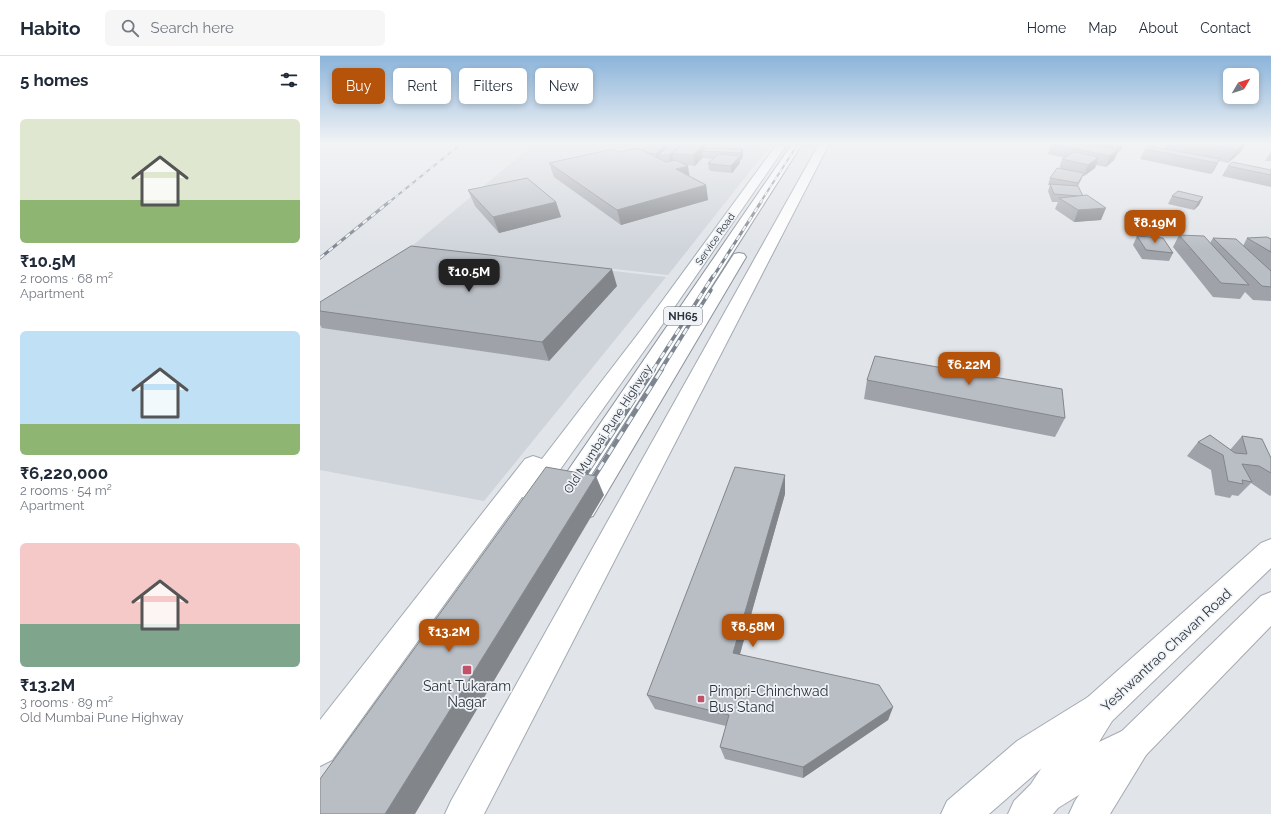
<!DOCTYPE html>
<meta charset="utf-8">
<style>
:root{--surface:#fff;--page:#f6f6f7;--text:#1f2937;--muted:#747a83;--line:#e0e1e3;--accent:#b45309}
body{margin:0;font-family:Raleway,sans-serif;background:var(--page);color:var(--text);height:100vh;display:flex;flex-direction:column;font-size:15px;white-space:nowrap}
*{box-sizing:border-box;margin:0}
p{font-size:13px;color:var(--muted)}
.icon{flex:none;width:22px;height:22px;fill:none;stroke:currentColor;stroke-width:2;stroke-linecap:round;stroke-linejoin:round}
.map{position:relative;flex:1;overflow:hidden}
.sheet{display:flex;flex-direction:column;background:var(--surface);width:320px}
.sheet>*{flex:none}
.guide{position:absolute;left:12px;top:12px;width:380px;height:36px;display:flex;gap:8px}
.needle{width:26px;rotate:51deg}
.fabs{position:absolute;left:903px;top:12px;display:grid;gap:8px}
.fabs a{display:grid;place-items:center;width:36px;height:36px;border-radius:6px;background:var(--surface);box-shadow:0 2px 6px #0003;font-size:20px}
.price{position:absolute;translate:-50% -34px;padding:0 9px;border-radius:8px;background:var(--accent);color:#fff;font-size:13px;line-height:26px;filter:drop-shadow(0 1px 2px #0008)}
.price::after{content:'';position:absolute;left:50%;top:24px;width:12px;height:9px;margin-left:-6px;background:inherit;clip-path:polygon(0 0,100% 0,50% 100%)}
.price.on{background:#222;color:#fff}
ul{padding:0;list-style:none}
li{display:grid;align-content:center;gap:8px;height:212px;padding:0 20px}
li span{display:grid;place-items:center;height:124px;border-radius:6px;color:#555}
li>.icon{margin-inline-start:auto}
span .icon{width:72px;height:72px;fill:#fffc;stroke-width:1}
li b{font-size:17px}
h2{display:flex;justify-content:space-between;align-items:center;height:48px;padding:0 20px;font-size:17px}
.tag{padding:0 14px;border-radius:6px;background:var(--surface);box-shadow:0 2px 6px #0003;font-size:14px;line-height:36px}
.tag.on{background:var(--accent);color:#fff}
header{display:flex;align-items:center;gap:24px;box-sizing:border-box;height:56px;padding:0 20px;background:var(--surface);border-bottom:1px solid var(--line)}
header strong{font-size:19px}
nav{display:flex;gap:22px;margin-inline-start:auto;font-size:14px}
.search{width:280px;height:36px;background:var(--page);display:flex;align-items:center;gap:10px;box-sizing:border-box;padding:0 14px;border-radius:6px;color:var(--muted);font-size:15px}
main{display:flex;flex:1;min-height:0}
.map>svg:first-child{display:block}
</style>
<header>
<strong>Habito</strong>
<div class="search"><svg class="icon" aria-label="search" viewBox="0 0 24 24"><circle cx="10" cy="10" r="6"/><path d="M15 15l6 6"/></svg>Search here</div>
<nav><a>Home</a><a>Map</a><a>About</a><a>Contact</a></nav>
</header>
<main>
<section class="sheet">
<h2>5 homes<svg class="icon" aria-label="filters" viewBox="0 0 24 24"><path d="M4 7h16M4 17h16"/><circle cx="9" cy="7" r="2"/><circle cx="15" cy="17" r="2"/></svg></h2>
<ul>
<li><span style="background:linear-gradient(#dfe7d0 65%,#8fb573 0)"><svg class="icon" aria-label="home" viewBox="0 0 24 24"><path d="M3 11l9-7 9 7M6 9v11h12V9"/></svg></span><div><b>₹10.5M</b><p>2 rooms · 68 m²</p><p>Apartment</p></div></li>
<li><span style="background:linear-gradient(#bfe0f5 75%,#8fb573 0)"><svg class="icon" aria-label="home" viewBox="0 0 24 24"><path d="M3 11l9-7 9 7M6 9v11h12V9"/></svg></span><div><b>₹6,220,000</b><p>2 rooms · 54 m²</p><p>Apartment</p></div></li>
<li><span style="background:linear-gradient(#f6c9c9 65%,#7fa58c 0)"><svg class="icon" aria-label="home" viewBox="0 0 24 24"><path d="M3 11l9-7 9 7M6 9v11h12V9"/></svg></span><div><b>₹13.2M</b><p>3 rooms · 89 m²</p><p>Old Mumbai Pune Highway</p></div></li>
</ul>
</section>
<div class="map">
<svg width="951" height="758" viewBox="0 0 951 758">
<rect width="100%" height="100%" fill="#e1e4e8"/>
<g fill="#cfd4da">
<polygon points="214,88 408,88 450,90 348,219 92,190"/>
<polygon points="90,192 346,221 164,445 0,414 0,260"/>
</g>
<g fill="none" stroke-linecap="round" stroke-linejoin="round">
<defs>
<polygon id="secondary" points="951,483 951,512 792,665 779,686 802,675 941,540 951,536 951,570 826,699 799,714 738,752 733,758 688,758 694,745 711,728 768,641 941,487"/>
<g id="primary">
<polygon points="457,88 467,88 333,282 220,442 211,445 202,441 12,704 0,710 0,664 205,403 213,400 222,403 321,274"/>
<polygon points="499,88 509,88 164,758 125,758 131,745"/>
<polygon points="780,636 792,641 797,653 792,665 723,711 669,758 621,758 627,745 697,685 768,641"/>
<polygon points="814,670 826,675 831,687 826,699 790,758 749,758 755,745 802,675"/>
</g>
<g id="highway">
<polygon points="472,88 482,88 252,449 243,452 234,449 231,442 234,435"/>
<polygon points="419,197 424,198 426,201 273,460 264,463 255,460 251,453 255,446 412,201 414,198"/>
</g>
</defs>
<use href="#secondary" stroke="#a7abb2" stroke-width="2"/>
<use href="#primary" stroke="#a2aab3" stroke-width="2"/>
<use href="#highway" stroke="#8a939d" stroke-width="2"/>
<use href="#secondary" fill="#fff" fill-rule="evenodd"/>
<use href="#primary" fill="#fff" fill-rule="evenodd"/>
<use href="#highway" fill="#fff" fill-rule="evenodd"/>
<defs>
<g id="rail-far3">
<polyline points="68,147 141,88"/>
<polyline points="440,147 478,88"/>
</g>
<g id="rail-far2">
<polyline points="0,202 69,146"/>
<polyline points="393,221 441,146"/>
</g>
<g id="rail-far1">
<polyline points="333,314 393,220"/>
<polyline points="341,314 391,234"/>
</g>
<g id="rail">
<polyline points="260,427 334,313"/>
<polyline points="269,429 342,313"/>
</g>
</defs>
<use href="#rail-far3" stroke="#7c8590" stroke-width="2"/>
<use href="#rail-far2" stroke="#7c8590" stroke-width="3"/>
<use href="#rail-far1" stroke="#7c8590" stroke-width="3.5"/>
<use href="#rail" stroke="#7c8590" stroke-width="4.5"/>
<use href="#rail-far3" stroke="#f0f3f6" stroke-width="1.5" stroke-dasharray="4.5" stroke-linecap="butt"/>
<use href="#rail-far2" stroke="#f0f3f6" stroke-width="2" stroke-dasharray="5.5" stroke-linecap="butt"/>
<use href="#rail-far1" stroke="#f0f3f6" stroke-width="2.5" stroke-dasharray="7" stroke-linecap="butt"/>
<use href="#rail" stroke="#f0f3f6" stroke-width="3" stroke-dasharray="9" stroke-linecap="butt"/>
</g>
<g fill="#9fa3a9">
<polygon points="347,88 347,91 361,89 385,88 386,92 423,93 423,100 421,104 420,104 420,107 412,117 391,115 390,114 389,114 388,107 394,103 383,102 383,101 375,110 366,109 369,120 386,129 388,144 301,169 234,121 229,107 298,96 322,94"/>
<polygon points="731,88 772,89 772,88 803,88 801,94 798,96 794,104 786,111 776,109 775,112 764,120 762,120 758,130 763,140 781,164 754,166 735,153 738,146 732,146 728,135 730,129 728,129 730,122 739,113 742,103 745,102 728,98"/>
<polygon points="847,88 925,88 920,97 908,107 899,105 894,114 891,118 820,103 825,93 845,93"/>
<polygon points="951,95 951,105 945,105"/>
<polygon points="908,110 951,114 951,131 902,120"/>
<polygon points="148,134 236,146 241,161 179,177 155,150"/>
<polygon points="852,140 883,141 879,149 874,154 848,148"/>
<polygon points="859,179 890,187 893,182 923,190 927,182 951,183 951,215 948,213 951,215 951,245 933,244 925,236 920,243 893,241 853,191"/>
<polygon points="817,180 853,197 849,205 822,203 813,189"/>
<polygon points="297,230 229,305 2,272 0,269 0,246"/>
<polygon points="547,324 745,362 735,381 544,343"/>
<polygon points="922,380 951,402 951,439 950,440 931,427 918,440 912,439 910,442 895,439 891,414 867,400 878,386 910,394"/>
<polygon points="465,438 420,598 573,651 568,664 483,722 405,703 400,691 406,670 335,653 327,639"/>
</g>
<g fill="#82858a">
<polygon points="347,88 348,95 338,99 339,103 337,105 336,98"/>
<polygon points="384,88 385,88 386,95 382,95 383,101 375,110 373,99"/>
<polygon points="802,88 803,88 801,94 798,96 794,104 786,111 790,100 797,95 799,91"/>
<polygon points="922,88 925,88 920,97 908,107 916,94"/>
<polygon points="362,89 352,98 353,104 350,106 349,99"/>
<polygon points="423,93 423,100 421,104 420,97"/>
<polygon points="420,100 420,107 412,117 411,110"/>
<polygon points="779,101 775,112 764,120 768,109"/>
<polygon points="900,103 894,114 891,118 897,107"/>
<polygon points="368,110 370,124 356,113"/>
<polygon points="764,117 761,124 755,134 758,127"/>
<polygon points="386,129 388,144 301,169 297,154"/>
<polygon points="883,141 879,149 874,154 878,146"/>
<polygon points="236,146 241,161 179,177 173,161"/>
<polygon points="786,152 781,164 754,166 758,154"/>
<polygon points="292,213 297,230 229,305 222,286"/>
<polygon points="465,419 465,438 416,612 413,597"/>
<polygon points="276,420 284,439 95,758 65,758"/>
<polygon points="573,651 568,664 483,722 483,711"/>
</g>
<g fill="#b9bec5" stroke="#82858a">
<polygon points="329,88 347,88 336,98 329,97 322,94"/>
<polygon points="352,88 361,89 349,99 338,99"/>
<polygon points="362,88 384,88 373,99 352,98"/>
<polygon points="732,88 768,88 798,94 790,100"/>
<polygon points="785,88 802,88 799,91"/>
<polygon points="893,88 922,88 916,94 898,90 899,89"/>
<polygon points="829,90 900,103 897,107 825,93"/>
<polygon points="318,92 346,106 356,104 368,110 356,113 386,129 297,154 229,107 293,93 298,96"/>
<polygon points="385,92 423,93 420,97 382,95"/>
<polygon points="754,96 779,101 768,109 742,103"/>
<polygon points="399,98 420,100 411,110 390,108 391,107 388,107"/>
<polygon points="912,106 951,114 951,119 908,110"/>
<polygon points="737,112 764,117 758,127 730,122"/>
<polygon points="207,122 236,146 173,161 148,134"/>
<polygon points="730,128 758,130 763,140 758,140 734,138"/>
<polygon points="858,135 883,141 878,146 852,140"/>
<polygon points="767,139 786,152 758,154 739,142"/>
<polygon points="859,179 884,180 929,229 901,227"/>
<polygon points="817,180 843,182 853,197 826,194"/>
<polygon points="947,181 951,183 951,196 927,182"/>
<polygon points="893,182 916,183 951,215 951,231 942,230"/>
<polygon points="91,190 292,213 222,286 0,255 0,246"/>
<polygon points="555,300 742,333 745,362 547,324"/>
<polygon points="890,379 915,397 927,398 922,380 942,383 951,402 951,417 939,410 922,408 932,426 922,424 923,428 908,425 903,399 878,386"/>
<polygon points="226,411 276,420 65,758 0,758 0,723"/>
<polygon points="415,411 465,419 413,597 559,629 573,651 483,711 400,691 409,659 327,639"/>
</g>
<linearGradient id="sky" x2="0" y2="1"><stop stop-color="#8bb4da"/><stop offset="0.45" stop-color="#f2f3f5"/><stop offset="1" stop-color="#f2f3f5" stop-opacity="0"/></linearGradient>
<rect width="951" height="194" fill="url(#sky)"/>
<g fill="#c1526a" stroke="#f0f3f6" stroke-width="1.5">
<rect x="142" y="609" width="10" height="10" rx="2"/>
<rect x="377" y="639" width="8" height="8" rx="2"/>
</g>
<g text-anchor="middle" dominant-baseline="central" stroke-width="3.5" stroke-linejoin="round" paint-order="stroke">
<g font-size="10" fill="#2b333e" stroke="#f0f3f6">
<text transform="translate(395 183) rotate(-55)">Service Road</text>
</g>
<rect fill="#f0f3f6" stroke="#666d75" stroke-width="1" x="344" y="251" width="38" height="18" rx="3"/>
<g font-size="11" font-weight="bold" fill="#2b333e">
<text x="363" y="260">NH65</text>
</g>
<g font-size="12" fill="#2b333e" stroke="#f0f3f6">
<text transform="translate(288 373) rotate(-57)">Old Mumbai Pune Highway</text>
</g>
<g font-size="14" fill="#2b333e" stroke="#f0f3f6">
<text transform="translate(846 594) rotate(-43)">Yeshwantrao Chavan Road</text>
</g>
<g font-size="14" fill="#2b333e" stroke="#f0f3f6">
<text x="147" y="630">Sant Tukaram<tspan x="147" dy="16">Nagar</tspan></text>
<text x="389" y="635" text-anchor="start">Pimpri-Chinchwad<tspan x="389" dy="16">Bus Stand</tspan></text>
</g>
</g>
</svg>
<div class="fabs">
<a><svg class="needle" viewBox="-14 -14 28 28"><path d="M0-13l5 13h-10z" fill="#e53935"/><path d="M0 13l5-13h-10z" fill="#747a83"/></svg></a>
</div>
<b class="price" style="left:835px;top:188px">₹8.19M</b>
<b class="price on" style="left:149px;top:237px">₹10.5M</b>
<b class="price" style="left:649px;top:330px">₹6.22M</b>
<b class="price" style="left:433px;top:592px">₹8.58M</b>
<b class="price" style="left:129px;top:597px">₹13.2M</b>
<div class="guide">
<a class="tag on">Buy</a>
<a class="tag">Rent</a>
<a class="tag">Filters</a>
<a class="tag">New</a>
</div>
</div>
</main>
